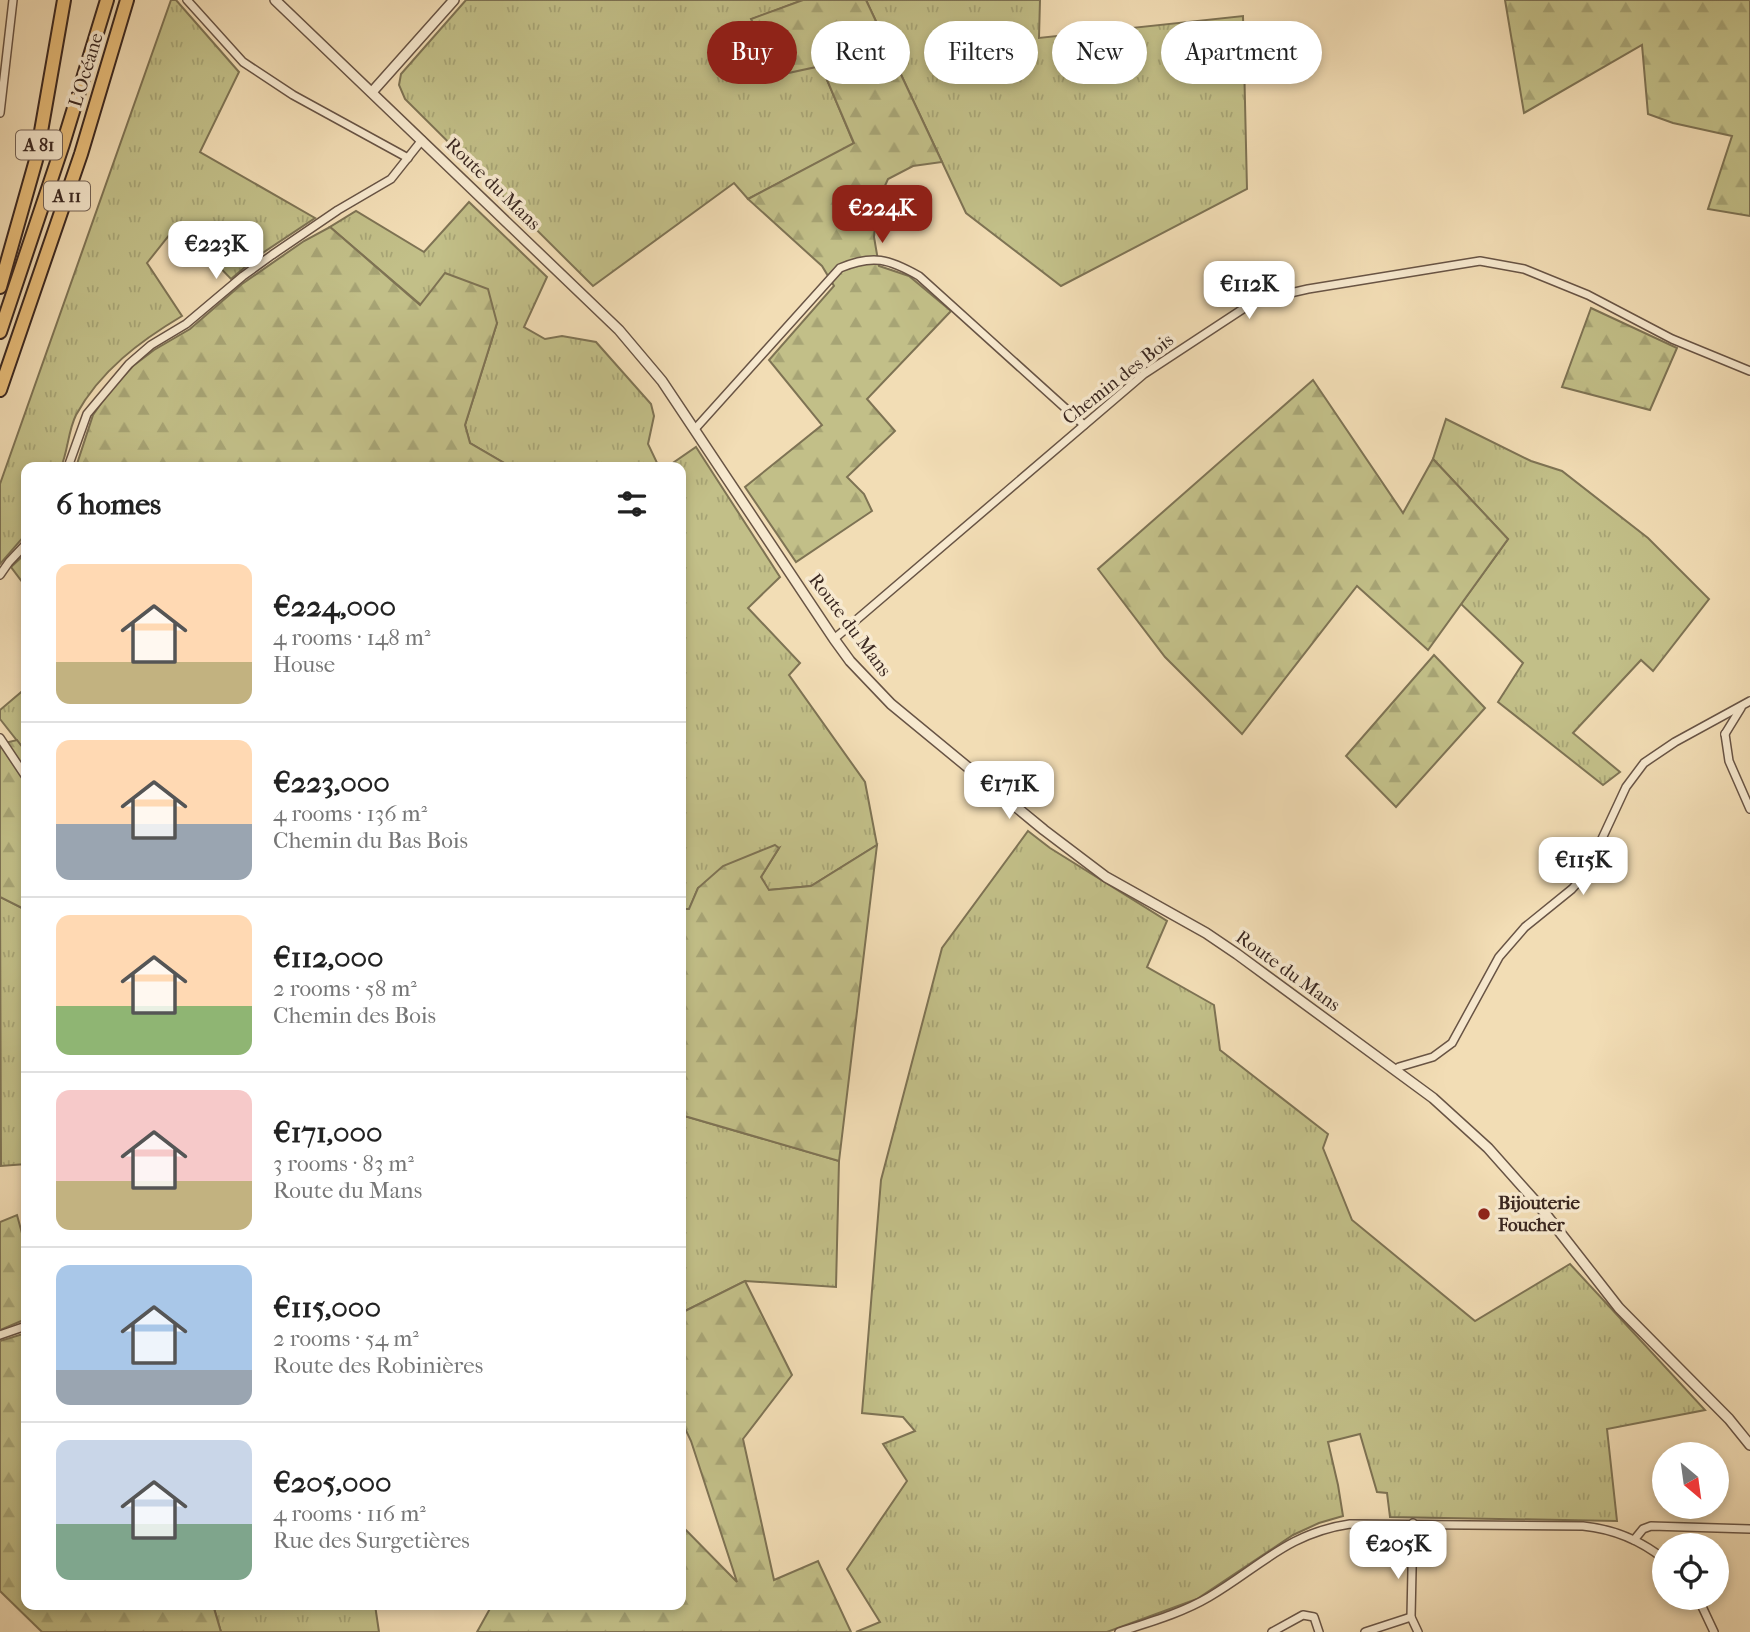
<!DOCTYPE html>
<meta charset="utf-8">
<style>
:root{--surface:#fff;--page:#f6f6f6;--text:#222;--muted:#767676;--line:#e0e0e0;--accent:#8f2418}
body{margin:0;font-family:"IM FELL French Canon",serif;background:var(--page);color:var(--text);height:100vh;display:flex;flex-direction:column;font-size:26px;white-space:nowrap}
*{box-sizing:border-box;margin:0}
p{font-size:23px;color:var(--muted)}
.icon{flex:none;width:38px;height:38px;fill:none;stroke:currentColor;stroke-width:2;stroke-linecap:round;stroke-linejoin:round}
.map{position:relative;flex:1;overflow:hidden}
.drawer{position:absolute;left:21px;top:462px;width:665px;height:1148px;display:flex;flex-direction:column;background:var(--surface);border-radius:14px;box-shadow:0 4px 10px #0003}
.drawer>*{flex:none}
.top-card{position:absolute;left:707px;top:21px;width:665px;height:63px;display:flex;gap:14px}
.needle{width:46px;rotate:151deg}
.tools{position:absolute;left:1652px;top:1442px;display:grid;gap:14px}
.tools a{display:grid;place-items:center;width:77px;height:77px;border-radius:50%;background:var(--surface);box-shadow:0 4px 10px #0003;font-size:35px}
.price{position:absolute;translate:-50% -60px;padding:0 16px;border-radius:14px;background:#fff;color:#222;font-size:23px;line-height:46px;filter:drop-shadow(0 2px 4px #0008)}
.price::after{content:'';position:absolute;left:50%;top:42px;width:21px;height:16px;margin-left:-10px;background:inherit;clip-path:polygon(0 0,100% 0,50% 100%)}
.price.active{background:var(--accent);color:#fff}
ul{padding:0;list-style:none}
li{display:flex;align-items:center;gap:21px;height:175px;padding:0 35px}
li+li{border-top:2px solid var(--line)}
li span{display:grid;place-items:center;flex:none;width:196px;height:140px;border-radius:14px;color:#555}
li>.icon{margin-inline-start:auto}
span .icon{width:84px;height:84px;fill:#fffc;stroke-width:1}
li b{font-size:30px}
h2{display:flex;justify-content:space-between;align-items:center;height:84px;padding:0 35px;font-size:30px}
.pill{padding:0 24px;border-radius:32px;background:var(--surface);box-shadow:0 4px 10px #0003;font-size:24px;line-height:63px}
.pill.active{background:var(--accent);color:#fff}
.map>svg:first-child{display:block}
</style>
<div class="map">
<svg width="1750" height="1632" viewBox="0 0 1750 1632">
<defs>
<pattern id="grass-tufts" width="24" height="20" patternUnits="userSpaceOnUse" patternTransform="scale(1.75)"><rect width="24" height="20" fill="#c2bf88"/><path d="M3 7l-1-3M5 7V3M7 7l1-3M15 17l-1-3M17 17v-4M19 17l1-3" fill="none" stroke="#a7a475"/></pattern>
<pattern id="forest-firs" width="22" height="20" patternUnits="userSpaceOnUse" patternTransform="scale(1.75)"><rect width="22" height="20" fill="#c2bf88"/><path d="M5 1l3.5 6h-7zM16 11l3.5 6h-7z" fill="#a7a475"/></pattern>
</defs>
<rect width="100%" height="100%" fill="#f2ddb5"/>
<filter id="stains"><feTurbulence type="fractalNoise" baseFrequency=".00286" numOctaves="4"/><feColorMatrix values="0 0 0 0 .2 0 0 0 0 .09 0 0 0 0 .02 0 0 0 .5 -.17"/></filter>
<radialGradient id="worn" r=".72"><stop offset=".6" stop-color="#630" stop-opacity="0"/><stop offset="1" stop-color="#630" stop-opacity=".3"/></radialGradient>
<g fill="url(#grass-tufts)" stroke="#7e7354" stroke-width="2">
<path d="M171 0H176L239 72 200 152 315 218 258 256 231 279 178 224 147 263 182 316C140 341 100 371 76 415 68 431 68 451 61 467H26V534L0 564V484Z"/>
<polygon points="466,0 803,0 752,19 821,65 854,144 748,199 734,183 593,286 405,99 399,85 401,74"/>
<polygon points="866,0 1040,0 1039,38 1243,16 1247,189 1061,286 966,213"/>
<polygon points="469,202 547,277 524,327 545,339 562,336 596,342 651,404 654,416 648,444 659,467 511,467 470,443 465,425 497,323 421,305 330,227 356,211 424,252"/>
<polygon points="1446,419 1531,461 1562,471 1648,538 1709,599 1653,671 1641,660 1573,733 1620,772 1603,785 1498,702 1523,663 1461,604 1508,539 1433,459"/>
<polygon points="696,447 780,577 748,608 800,663 789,675 865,782 877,845 811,886 768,890 761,877 779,848 698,888 689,910 681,909 681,467 667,467"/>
<polygon points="26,688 26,752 0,719 0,710"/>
<polygon points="1028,831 1050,848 1167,921 1147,967 1214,1005 1220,1050 1328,1134 1323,1148 1352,1220 1475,1321 1570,1264 1705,1410 1607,1429 1617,1521 1390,1517 1387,1493 1377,1492 1360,1434 1328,1442 1338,1485 1343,1516 1319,1523 1293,1535 1197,1599 1107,1632 856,1632 880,1622 847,1569 907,1481 883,1444 915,1431 903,1417 862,1413 881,1180 942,948"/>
<polygon points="0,897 26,910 26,1164 1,1166"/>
<polygon points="681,1115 839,1161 836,1287 745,1281 681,1313"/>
<polygon points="213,1605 375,1605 379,1632 221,1632"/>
</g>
<g fill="url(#forest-firs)" stroke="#7e7354" stroke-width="2">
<polygon points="803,0 866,0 942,162 913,166 888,179 878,201 874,237 879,266 909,276 951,311 867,399 895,431 847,477 864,494 872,511 796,562 745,487 822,425 769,360 834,286 822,266 748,199 854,143 821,66 779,75 751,19"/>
<polygon points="1505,0 1750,0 1750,216 1708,209 1732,136 1673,123 1648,114 1642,45 1524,113"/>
<polygon points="330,227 420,305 445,273 488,289 497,323 465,425 470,443 511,467 76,467 93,415 109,392 133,366 154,350 190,329 242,284 304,241"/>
<polygon points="1591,308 1677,348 1650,410 1562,387"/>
<polygon points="1313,380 1403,513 1433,459 1508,539 1428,650 1357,586 1242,734 1165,657 1098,569"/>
<polygon points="26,553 26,587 11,567"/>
<polygon points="1434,655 1485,708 1396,807 1346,756"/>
<polygon points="17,740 26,752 26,910 0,897 0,744"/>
<polygon points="775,845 779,848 761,877 769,890 811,886 877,845 839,1161 681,1115 681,909 689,909 698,888 723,866"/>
<polygon points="17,1215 26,1248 26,1319 0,1330 0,1222"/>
<polygon points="745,1281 792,1375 743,1439 774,1580 818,1561 851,1632 477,1632 492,1605 681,1605 681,1525 737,1582 691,1441 681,1420 681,1313"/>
<polygon points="26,1333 26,1605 213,1605 221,1632 42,1632 0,1591 0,1341"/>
</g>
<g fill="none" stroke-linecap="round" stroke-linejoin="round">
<defs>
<g id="minor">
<polyline points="187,0 243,62 293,95 408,158"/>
<polyline points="0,113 13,0"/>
<path d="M695 429 840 268C873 254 889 259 919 276L1084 425"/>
<polyline points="68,467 87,414 129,364 151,345 186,324 243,276 272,255 338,210 391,179 422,140"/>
<polyline points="0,575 9,562 26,544"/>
<polyline points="834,639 1144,374 1255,301 1308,289 1480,261 1524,269 1588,295 1672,339 1750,371"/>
<polyline points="1725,734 1729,761 1750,809"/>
<polyline points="1725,734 1741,708"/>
<polyline points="0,738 26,777"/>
<polyline points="1396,1070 1399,1067 1433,1057 1452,1043 1499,957 1525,927 1572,889 1581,879 1593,858 1626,787 1644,763 1675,742 1750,701"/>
<polyline points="0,1335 26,1326"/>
<polyline points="1413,1523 1411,1617 1418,1632"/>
<polyline points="1634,1540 1643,1529 1651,1526 1750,1529"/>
<polyline points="1698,1598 1714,1632"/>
<path d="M1119 1632C1150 1622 1182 1613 1209 1597 1260 1567 1288 1533 1350 1524L1583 1526C1613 1529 1640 1540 1664 1559"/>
<polyline points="1272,1632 1303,1615 1314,1617 1319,1632"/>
<polyline points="1365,1632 1411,1617"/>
</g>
<g id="tertiary">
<polyline points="275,0 619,330 662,381 834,639 850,661 891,704 1044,830 1106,877 1206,933 1237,954 1433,1098 1488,1148 1537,1203 1619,1308 1729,1419 1750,1445"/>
<polyline points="372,92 454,0"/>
</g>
<g id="motorway">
<polyline points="0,287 36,160 64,0"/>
<polyline points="0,332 63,144 107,0"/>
<polyline points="0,390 81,154 127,0"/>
</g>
</defs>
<use href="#minor" stroke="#685445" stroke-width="10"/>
<use href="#tertiary" stroke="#685445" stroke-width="12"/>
<use href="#motorway" stroke="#3a2720" stroke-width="16"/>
<use href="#minor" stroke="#f7e9cf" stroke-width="7"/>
<use href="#tertiary" stroke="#f7e9cf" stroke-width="9"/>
<use href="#motorway" stroke="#e9be7a" stroke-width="12"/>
</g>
<circle fill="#8f2418" stroke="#f7e9cf" stroke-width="2.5" cx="1484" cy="1214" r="7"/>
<g text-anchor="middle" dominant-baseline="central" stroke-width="7" stroke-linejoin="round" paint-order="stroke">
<g fill="#f7e9cf" stroke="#736154" stroke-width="2">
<rect x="16" y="130.5" width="46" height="29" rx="5"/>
<rect x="44" y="181.5" width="46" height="29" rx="5"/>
</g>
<g font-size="18" font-weight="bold" fill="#3a2720">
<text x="39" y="145">A 81</text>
<text x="67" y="196">A 11</text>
</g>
<g font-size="19" fill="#3a2720" stroke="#f7e9cf">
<text transform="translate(86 70) rotate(-73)">L’Océane</text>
<text transform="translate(493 184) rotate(44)">Route du Mans</text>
<text transform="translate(1118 379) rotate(-38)">Chemin des Bois</text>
<text transform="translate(850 625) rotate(53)">Route du Mans</text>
<text transform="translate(1288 971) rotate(36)">Route du Mans</text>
</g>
<g font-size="19" font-weight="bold" fill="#3a2720" stroke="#f7e9cf" text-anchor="start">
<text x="1498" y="1203">Bijouterie<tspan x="1498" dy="22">Foucher</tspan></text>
</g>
</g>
<rect width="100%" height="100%" filter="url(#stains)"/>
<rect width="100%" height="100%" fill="url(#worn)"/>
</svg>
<div class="tools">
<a><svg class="needle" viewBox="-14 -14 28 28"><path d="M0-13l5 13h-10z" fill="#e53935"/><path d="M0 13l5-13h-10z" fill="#767676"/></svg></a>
<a><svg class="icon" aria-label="locate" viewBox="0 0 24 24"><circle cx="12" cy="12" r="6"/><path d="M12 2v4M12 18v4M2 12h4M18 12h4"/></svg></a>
</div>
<b class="price active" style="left:882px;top:245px">€224K</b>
<b class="price" style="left:216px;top:281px">€223K</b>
<b class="price" style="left:1249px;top:321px">€112K</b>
<b class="price" style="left:1009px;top:821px">€171K</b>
<b class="price" style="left:1583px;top:897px">€115K</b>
<b class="price" style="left:1398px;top:1581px">€205K</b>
<div class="top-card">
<a class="pill active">Buy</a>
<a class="pill">Rent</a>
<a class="pill">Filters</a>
<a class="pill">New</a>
<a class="pill">Apartment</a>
</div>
<section class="drawer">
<h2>6 homes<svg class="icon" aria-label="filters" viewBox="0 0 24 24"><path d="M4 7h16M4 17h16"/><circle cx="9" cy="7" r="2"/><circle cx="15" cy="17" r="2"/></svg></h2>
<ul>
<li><span style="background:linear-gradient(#ffd9b3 70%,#c2b280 0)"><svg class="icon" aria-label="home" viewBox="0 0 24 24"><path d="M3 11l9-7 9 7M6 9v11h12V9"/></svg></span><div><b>€224,000</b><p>4 rooms · 148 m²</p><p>House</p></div></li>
<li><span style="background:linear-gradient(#ffd9b3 60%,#9aa5b1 0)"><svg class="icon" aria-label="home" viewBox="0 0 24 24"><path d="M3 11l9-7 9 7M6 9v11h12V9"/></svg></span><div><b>€223,000</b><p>4 rooms · 136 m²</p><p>Chemin du Bas Bois</p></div></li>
<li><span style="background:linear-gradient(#ffd9b3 65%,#8fb573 0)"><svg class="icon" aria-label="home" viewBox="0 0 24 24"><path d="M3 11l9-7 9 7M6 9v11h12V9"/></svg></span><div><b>€112,000</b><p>2 rooms · 58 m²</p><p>Chemin des Bois</p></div></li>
<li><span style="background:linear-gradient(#f6c9c9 65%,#c2b280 0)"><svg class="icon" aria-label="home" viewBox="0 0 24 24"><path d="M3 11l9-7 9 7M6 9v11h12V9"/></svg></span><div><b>€171,000</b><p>3 rooms · 83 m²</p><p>Route du Mans</p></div></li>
<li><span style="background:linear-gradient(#a9c7e8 75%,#9aa5b1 0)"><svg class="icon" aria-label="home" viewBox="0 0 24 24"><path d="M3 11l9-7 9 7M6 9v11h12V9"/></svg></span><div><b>€115,000</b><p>2 rooms · 54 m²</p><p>Route des Robinières</p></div></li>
<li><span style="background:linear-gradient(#c9d6e8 60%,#7fa58c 0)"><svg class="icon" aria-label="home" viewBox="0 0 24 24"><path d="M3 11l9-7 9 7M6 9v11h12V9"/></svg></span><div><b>€205,000</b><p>4 rooms · 116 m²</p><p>Rue des Surgetières</p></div></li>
</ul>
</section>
</div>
